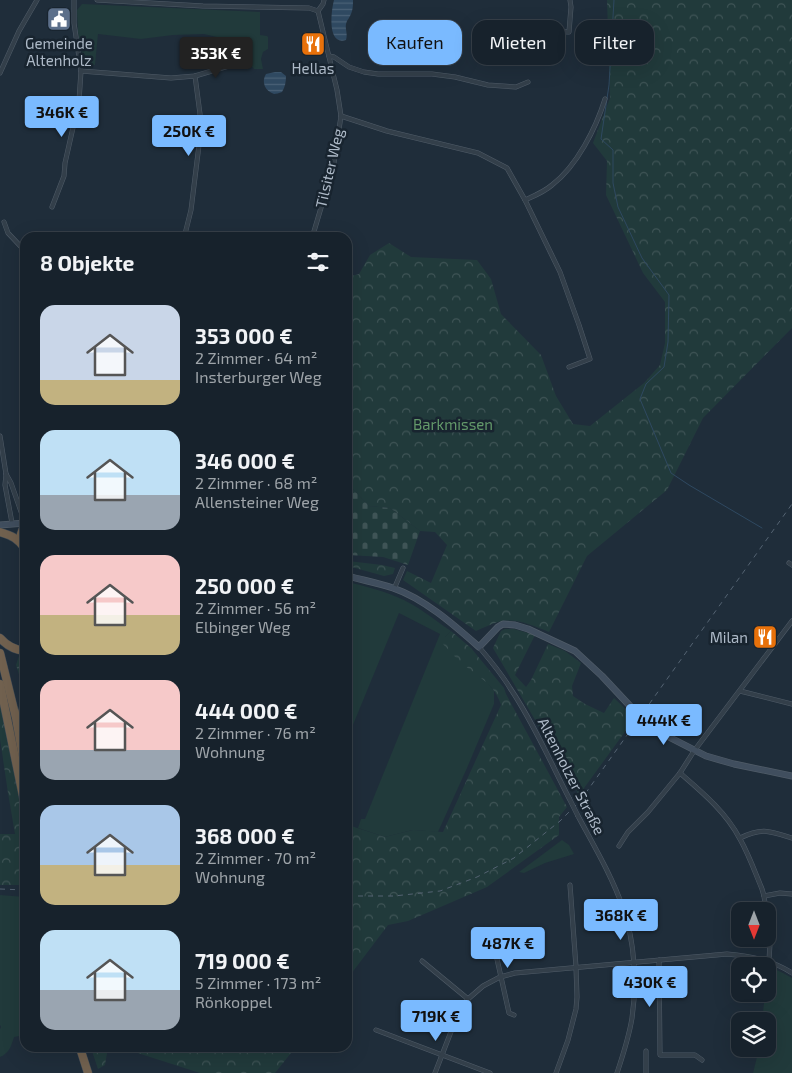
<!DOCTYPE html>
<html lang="de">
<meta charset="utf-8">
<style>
:root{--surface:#17222c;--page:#202a34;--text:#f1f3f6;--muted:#9ea4a9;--line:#363f48;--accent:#7abaff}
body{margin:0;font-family:"Exo 2",sans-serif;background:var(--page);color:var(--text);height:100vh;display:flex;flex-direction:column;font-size:19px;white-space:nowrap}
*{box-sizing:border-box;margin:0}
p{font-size:16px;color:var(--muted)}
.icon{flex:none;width:28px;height:28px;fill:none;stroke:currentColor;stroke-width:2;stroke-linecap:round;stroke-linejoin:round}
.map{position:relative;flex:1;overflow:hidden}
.sheet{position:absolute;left:20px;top:232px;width:332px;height:820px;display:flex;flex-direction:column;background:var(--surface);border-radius:15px;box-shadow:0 5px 20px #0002,0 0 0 1px var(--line)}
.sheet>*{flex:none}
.top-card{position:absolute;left:368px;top:20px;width:349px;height:45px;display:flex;gap:10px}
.needle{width:32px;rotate:180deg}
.buttons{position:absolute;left:731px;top:902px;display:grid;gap:10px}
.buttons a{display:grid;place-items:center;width:45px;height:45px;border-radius:10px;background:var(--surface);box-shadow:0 5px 20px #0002,0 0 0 1px var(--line);font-size:25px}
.price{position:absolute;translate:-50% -42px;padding:0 11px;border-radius:5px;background:var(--accent);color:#111;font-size:16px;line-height:32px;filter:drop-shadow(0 1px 2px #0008)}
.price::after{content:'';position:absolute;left:50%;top:30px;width:15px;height:11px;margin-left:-8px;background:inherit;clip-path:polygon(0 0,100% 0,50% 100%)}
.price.on{background:#222;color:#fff}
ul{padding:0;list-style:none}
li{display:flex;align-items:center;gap:15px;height:125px;padding:0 20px}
li span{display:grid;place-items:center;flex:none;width:140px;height:100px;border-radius:15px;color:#555}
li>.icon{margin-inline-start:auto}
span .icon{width:60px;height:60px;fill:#fffc;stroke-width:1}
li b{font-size:21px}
h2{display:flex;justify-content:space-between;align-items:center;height:60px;padding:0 20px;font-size:21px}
.pill{padding:0 18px;border-radius:15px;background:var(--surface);box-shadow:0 5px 20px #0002,0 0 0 1px var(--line);font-size:18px;line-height:45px}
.pill.on{background:var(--accent);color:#111}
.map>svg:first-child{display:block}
</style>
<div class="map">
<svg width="792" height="1073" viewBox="0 0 792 1073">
<defs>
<pattern id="forest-crowns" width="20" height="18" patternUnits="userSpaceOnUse" patternTransform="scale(1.25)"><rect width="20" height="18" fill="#213a3b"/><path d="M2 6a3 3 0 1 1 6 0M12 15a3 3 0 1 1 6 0" fill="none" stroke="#3f5456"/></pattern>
<pattern id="cemetery-stones" width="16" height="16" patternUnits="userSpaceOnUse" patternTransform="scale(1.25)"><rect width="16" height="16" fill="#213a3b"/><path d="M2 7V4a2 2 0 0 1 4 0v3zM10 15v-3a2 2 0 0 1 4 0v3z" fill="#3f5456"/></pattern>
<pattern id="water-rules" width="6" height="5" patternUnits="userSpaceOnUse" patternTransform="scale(1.25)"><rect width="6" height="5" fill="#2f4961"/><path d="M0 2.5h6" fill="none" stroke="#4a6176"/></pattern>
</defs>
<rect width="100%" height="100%" fill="#1f2d3a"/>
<g fill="#213a3b">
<polygon points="82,4 260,12 260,35 267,36 268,37 268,49 263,52 261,59 263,69 254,69 250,64 247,43 236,40 229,40 204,34 173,35 141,39 98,34 95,65 84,65 78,32 77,10"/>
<path d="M348 582C364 586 381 590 397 597 417 605 433 619 451 631L445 637 479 676 487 682 494 691V704L467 768 438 832 413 830 385 837 358 828 361 819H365L440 634 399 613 348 737Z"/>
<polygon points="562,840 569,845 574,854 545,863 524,873 519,872"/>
<path d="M0 895 25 897V1035L14 1037C11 1047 9 1053 0 1057V1029L1 1027 0 1025Z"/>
<polygon points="768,966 783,973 792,978 792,1073 753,1073 759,1049 768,1049 768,1021 762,1021 765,994 768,994"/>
</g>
<g fill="url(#forest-crowns)">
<path d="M607 0H792V328L703 418 667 490 587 556 549 632C534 626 515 617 498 622 491 624 483 628 476 631L403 580 407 571 431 583 447 545 435 532 420 531 390 508 369 506 350 486 348 478V277L359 274 370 255 389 243 411 257 477 260 491 279 501 314 541 355 556 396 573 424 590 426 644 383 660 365 665 343V302L643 273 606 195 607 161 593 143 610 98Z"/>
<polygon points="348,561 382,565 395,568 393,574 384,576 348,566"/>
<polygon points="505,629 514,629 535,635 515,675 526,687 531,680 548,644 565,651 581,663 572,686 573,696 585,704 604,713 614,698 635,718 579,795 493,648 501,631"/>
<path d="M451 631 471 648 504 688 506 694 567 807 559 817V835L487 887 408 921 388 925 348 978V825L385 837 413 830 443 832 501 705C494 683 479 678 463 664 456 658 449 651 443 644L445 637Z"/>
<polygon points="19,656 25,656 25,684 23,687 16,665"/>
<polygon points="0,704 25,823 25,885 0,885 0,834 15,834 8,793 0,739"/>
<polygon points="91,1048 119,1048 107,1053 105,1065 98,1069"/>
<polygon points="122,1048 295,1048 275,1073 200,1073"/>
</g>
<polygon fill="url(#cemetery-stones)" points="348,478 350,486 369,506 390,508 420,531 408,565 383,557 348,555"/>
<g fill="url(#water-rules)">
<path d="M334 0H353C353 5 353 11 350 16 347 22 348 18 346 24 345 29 348 34 346 40 327 46 331 11 334 0Z"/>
<path d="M275 72H281L286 76C286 82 285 87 282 92 279 93 276 94 274 94 265 91 261 82 266 74Z"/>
</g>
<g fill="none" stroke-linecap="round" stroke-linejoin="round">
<polyline stroke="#2f4961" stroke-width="1" points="614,0 609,85 601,139 613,150 613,183 618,207 642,258 669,295 668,342 664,367 646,384 640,399 671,473 689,485 762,528"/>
<defs>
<g id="street">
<polyline points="97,0 203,6 309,8 318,11"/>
<polyline points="318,11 323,4 324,0"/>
<polyline points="544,31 569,32 571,7 570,0"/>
<polyline points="329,56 334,57 349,67 364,72 378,74 432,74 455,77 488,85 516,87 528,82"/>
<polyline points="81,71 171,78 195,76 232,65"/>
<polyline points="0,73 19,31 37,0"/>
<polyline points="341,116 387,131 478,153 507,168 525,200 560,272 579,325 590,359 569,367"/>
<path d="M525 200C534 196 544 192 552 185 577 166 596 128 605 99"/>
<polyline points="52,207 64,176 65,163 79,101 81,71 74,23 74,0"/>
<polyline points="4,222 8,233 25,251"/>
<polyline points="184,238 191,210 199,145 200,114 195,76"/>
<polyline points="312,238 326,191 334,163 341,116 337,90 318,11"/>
<polyline points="0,436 6,474 5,485 12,523"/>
<polyline points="6,474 11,483 25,523"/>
<polyline points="789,563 792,565"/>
<polyline points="394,589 403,568"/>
<path d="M479 647C490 660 501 673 510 688 533 722 550 761 569 798"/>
<polyline points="740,691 792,704"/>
<path d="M680 773C702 792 726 812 740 839 749 855 755 872 762 889L764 896 766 911"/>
<path d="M578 816C594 846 612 876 623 908 635 942 637 983 632 1018 629 1037 623 1055 617 1073"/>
<path d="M740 838C762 827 770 831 792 838"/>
<polyline points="619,846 628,832 648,812 680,773 694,751 792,621"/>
<polyline points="764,896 780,893 792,894"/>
<polyline points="768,919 770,943 769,961"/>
<polyline points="491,932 509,1013 514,1015"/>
<polyline points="659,960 660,1055 695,1055 702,1060"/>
<polyline points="422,961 468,999"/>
<polyline points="376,1030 490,1073"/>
<polyline points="646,1051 646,1073"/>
<path d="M435 1073 459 1011 468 999 483 986 500 977 515 973 727 954C750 956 772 960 792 973"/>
<polyline points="556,1073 568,1040 576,1009 577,997 576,967 570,885"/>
</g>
<g id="secondary">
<polyline points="0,525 25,523"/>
<path d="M348 576C362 580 378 583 393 588 425 599 454 625 479 647L498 627 503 624 515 625 528 629 575 651 602 676 645 722 663 734 706 756 734 764 792 776"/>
</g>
<g id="highway">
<path d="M0 532C11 535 19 539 25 549"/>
<polyline points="21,543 21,534 25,523"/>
<path d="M0 638C7 646 14 650 25 651"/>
<polyline points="0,653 16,718 25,769"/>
<polyline points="0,684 25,806"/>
<polyline points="22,730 22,713 25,701"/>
<polyline points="80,1048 88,1073"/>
</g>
</defs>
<use href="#street" stroke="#505c68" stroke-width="5"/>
<use href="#secondary" stroke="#505c68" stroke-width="7"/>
<use href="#highway" stroke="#3d4955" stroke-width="9"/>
<use href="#street" stroke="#333f4a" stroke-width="4"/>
<use href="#secondary" stroke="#404e5e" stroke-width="5.5"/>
<use href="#highway" stroke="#71614f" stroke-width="8"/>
<g stroke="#546372" stroke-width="1" stroke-dasharray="5 5" stroke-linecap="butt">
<polyline points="0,889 25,890"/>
<polyline points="348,896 394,896 440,891 477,877 514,858 560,821 580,801 792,504"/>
</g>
<defs>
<polyline id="street-bridge" points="569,798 578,816"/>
</defs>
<use href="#street-bridge" stroke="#505c68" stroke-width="5" stroke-linecap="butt"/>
<use href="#street-bridge" stroke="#333f4a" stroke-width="4"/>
</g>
<defs>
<symbol id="civic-square" viewBox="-11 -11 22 22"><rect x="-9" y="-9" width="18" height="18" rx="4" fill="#5c6f8a" stroke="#18242f"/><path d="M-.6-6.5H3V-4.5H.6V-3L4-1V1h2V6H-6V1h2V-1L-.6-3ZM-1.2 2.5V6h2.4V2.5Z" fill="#fff"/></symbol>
<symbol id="restaurant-square" viewBox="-11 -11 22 22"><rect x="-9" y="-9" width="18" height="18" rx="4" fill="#e8710a" stroke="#18242f"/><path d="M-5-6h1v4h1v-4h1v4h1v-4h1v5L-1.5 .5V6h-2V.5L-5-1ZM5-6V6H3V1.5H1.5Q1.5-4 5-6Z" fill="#fff"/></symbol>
</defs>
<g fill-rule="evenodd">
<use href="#civic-square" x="45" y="5" width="28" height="28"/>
<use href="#restaurant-square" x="299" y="30" width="28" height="28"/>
<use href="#restaurant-square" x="751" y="623" width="28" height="28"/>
</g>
<g text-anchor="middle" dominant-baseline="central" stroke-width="5" stroke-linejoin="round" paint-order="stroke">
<g font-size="15" fill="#adb9c7" stroke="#18242f">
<text x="59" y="43">Gemeinde<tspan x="59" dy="17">Altenholz</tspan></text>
<text x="313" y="68">Hellas</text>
<text x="748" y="637" text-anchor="end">Milan</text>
</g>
<g font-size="15" fill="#adb9c7" stroke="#18242f">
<text transform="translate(329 168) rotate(-77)">Tilsiter Weg</text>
<text transform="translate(572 776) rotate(63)">Altenholzer Straße</text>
</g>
<g font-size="15" fill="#63996a" stroke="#18242f">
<text x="453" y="424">Barkmissen</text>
</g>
</g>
</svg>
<div class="buttons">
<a><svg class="needle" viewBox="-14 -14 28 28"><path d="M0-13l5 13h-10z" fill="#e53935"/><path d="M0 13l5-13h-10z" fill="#9ea4a9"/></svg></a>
<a><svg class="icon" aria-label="locate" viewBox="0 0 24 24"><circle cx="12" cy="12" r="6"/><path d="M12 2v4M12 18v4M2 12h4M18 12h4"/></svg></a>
<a><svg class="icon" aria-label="layers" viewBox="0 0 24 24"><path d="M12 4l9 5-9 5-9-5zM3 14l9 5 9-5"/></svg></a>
</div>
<b class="price on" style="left:216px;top:79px">353K €</b>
<b class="price" style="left:62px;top:138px">346K €</b>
<b class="price" style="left:189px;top:157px">250K €</b>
<b class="price" style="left:664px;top:746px">444K €</b>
<b class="price" style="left:621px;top:941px">368K €</b>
<b class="price" style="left:508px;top:969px">487K €</b>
<b class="price" style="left:650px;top:1008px">430K €</b>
<b class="price" style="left:436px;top:1042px">719K €</b>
<div class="top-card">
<a class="pill on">Kaufen</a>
<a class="pill">Mieten</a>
<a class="pill">Filter</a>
</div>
<section class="sheet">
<h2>8 Objekte<svg class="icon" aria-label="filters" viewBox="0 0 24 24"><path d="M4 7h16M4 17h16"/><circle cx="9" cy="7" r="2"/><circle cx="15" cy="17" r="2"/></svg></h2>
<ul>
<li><span style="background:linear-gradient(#c9d6e8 75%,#c2b280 0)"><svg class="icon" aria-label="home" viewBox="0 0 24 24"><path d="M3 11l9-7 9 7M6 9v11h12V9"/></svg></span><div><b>353 000 €</b><p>2 Zimmer · 64 m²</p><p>Insterburger Weg</p></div></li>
<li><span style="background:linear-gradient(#bfe0f5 65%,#9aa5b1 0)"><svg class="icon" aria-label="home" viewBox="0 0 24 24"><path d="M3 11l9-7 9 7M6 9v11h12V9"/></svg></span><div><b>346 000 €</b><p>2 Zimmer · 68 m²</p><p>Allensteiner Weg</p></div></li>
<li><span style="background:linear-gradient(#f6c9c9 60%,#c2b280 0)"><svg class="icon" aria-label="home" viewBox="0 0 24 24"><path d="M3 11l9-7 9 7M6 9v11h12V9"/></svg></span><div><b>250 000 €</b><p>2 Zimmer · 56 m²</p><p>Elbinger Weg</p></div></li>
<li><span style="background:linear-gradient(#f6c9c9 70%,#9aa5b1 0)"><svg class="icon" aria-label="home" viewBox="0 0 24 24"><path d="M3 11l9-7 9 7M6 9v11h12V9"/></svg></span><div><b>444 000 €</b><p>2 Zimmer · 76 m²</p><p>Wohnung</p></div></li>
<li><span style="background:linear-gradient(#a9c7e8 60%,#c2b280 0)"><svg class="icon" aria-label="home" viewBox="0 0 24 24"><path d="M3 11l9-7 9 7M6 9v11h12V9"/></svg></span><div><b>368 000 €</b><p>2 Zimmer · 70 m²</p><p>Wohnung</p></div></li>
<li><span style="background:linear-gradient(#bfe0f5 60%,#9aa5b1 0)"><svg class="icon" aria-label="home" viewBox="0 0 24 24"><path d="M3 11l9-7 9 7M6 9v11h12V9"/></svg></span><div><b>719 000 €</b><p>5 Zimmer · 173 m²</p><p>Rönkoppel</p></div></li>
</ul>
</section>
</div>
